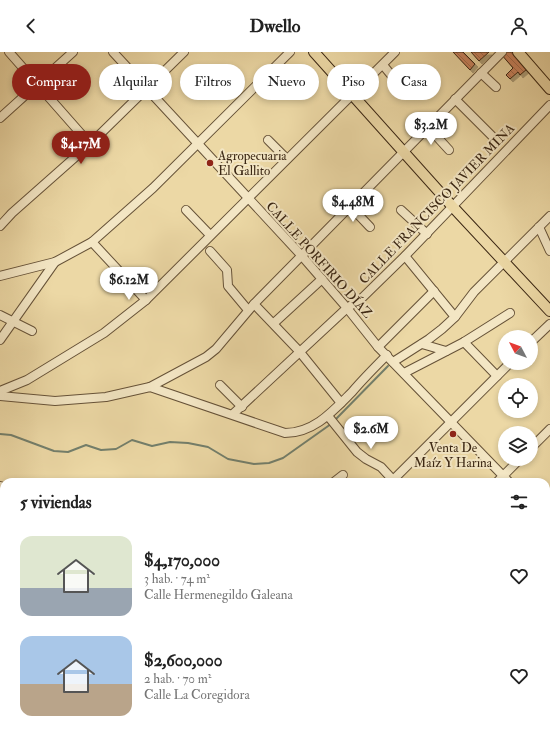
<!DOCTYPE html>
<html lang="es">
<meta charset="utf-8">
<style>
:root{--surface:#fff;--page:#f2f2f2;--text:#222;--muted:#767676;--accent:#8f2418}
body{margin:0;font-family:"IM FELL Double Pica",serif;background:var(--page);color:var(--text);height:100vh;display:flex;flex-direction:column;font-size:15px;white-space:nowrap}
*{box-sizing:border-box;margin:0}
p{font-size:13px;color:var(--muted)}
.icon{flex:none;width:22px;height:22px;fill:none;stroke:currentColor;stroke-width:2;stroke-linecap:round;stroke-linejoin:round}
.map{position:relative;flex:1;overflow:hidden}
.drawer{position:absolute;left:0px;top:426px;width:550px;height:256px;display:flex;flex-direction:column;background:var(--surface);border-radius:12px 12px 0 0;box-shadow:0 2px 6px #0003}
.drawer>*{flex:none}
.top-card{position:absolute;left:12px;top:12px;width:526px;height:36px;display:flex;gap:8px}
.needle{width:26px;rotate:311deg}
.tools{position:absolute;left:498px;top:278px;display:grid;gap:8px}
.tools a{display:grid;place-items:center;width:40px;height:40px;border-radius:50%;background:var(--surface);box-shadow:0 2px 6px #0003;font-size:20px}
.price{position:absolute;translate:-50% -34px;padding:0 9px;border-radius:14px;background:#fff;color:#222;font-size:13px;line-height:26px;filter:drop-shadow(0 1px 2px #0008)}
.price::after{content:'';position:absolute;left:50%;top:24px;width:12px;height:9px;margin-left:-6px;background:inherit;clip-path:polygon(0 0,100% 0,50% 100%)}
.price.current{background:var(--accent);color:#fff}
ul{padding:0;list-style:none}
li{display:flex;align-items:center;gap:12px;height:100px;padding:0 20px}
li span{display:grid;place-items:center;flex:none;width:112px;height:80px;border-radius:12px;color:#555}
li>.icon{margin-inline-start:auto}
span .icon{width:48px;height:48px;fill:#fffc;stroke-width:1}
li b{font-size:17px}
h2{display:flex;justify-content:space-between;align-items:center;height:48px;padding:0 20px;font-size:17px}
.tag{padding:0 14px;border-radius:18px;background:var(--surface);box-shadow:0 2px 6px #0003;font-size:14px;line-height:36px}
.tag.current{background:var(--accent);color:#fff}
header{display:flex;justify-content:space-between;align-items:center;height:52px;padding:0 20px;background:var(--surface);font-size:18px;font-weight:700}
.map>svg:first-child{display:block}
</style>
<header><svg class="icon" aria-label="back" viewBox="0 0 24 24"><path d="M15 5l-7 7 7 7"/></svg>Dwello<svg class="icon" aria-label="person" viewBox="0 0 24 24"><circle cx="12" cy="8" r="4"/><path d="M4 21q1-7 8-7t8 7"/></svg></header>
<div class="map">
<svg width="550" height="682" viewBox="0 0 550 682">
<defs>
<pattern id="building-back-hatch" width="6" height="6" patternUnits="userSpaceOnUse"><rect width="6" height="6" fill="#ca845f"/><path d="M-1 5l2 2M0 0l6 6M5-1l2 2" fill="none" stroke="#a56c4d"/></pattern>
<filter id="shadow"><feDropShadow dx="3" dy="3" stdDeviation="0" flood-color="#0004"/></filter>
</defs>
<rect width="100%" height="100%" fill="#ecd8a5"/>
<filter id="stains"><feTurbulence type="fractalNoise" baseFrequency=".005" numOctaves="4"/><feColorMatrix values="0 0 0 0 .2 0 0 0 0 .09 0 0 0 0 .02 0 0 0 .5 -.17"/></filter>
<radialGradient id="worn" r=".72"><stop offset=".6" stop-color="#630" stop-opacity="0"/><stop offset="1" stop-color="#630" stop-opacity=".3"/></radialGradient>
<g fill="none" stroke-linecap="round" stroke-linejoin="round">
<g stroke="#737f6c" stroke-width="2">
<polyline points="334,369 388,314"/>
<polyline points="0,382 11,383 54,399 68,400 86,393 101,398 116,397 132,388 152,394 170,390 188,391 208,395 228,407 254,412 269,411 283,406 331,372"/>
</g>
</g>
<g fill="url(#building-back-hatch)" stroke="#3a2613" filter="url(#shadow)">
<polygon points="453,0 463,0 475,12 470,18"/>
<polygon points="471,0 489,0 479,9"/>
<polygon points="503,0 512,0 527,17 520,23 518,20 510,27 506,23 513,16 501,2"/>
<polygon points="550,588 550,599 548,602 546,600 546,590"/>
<polygon points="547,620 550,623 550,630 546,634 546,621"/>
</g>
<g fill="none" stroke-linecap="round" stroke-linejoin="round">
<defs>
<g id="minor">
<polyline points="9,0 90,92"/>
<polyline points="113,0 301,203 347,256 378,295 509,430"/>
<polyline points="383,13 401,35"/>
<polyline points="272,19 280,29 277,38"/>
<polyline points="481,21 496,35"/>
<polyline points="455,47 492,84"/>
<polyline points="0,66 73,0"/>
<polyline points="428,75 449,98"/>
<polyline points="268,88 287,107"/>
<polyline points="350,154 370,175"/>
<polyline points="186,158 210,183"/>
<polyline points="401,158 427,182"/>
<polyline points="0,174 12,161 90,92 184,0"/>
<polyline points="539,175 550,199"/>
<polyline points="92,190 146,248"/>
<polyline points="210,199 227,218 228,234 248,258"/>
<polyline points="405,204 455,265"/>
<polyline points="0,224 55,210 92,190 153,136 290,0"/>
<polyline points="254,252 299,299 341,351"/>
<polyline points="0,263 32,279"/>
<polyline points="274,271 322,227"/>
<polyline points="0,288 55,210"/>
<polyline points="464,290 497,324"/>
<polyline points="531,290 550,272"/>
<polyline points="422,292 446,299"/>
<polyline points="378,295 434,239"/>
<polyline points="393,310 429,287 442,277 455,265 474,240 550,164"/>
<polyline points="404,321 464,290 510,261"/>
<polyline points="220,333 242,355"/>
<polyline points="150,335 206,305 216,297 254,252 502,0"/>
<polyline points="0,339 27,328 104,281 146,248 395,0"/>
<path d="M0 344 55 349 106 345 150 335 285 381C314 381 333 359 352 340 363 327 375 315 387 303"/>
<polyline points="233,362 347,256 362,246 405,204 550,53"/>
<polyline points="328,364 357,400 366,407 381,415 393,428"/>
<polyline points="531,396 550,377"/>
<polyline points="334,430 343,423"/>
<polyline points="391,430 510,311"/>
<polyline points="497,430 520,407"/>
<polyline points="0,434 4,435"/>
<polyline points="546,471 550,476"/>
<polyline points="0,483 4,479"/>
<polyline points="546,485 550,481"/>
<polyline points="546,553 550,557"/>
<polyline points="546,590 550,586"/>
<polyline points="0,644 4,644"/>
<polyline points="544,678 548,682"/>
<polyline points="272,681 275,678"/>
<polyline points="147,682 150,678"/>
<polyline points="468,682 472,678"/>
<polyline points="480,682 481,678"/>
</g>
<g id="major">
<polyline points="314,0 452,154 550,259"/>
<polyline points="518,0 550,37"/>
</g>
</defs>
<use href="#minor" stroke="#665238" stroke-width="10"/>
<use href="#major" stroke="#3a2613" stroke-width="12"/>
<use href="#minor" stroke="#f3e6c4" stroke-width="8"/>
<use href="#major" stroke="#ecd8a5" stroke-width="10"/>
</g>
<g fill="#8f2418" stroke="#f3e6c4" stroke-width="1.5">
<circle cx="210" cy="111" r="4"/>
<circle cx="453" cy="382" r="4"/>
</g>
<g text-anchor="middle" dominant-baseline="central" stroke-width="4" stroke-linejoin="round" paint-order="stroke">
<g font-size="13" fill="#3a2613" stroke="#f3e6c4" text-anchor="start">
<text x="218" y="104">Agropecuaria<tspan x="218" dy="15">El Gallito</tspan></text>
<text x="453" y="396" text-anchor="middle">Venta De<tspan x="453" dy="15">Maíz Y Harina</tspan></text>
</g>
<g font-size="13" fill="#3a2613" stroke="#f3e6c4">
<text transform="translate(437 152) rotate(-46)">CALLE FRANCISCO JAVIER MINA</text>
<text transform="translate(319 208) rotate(48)">CALLE PORFIRIO DÍAZ</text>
</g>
</g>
<rect width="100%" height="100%" filter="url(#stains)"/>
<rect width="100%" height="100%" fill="url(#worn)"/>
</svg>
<div class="tools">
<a><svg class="needle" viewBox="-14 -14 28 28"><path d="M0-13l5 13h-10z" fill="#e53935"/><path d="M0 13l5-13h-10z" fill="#767676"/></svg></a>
<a><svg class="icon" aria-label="locate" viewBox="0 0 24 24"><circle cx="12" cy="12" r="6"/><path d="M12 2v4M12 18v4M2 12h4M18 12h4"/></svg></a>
<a><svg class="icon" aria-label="layers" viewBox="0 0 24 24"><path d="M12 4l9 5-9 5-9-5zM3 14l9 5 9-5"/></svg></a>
</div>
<b class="price" style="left:431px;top:94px">$3.2M</b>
<b class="price current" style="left:81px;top:113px">$4.17M</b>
<b class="price" style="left:353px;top:171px">$4.48M</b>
<b class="price" style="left:129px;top:249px">$6.12M</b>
<b class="price" style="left:371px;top:398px">$2.6M</b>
<div class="top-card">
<a class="tag current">Comprar</a>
<a class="tag">Alquilar</a>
<a class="tag">Filtros</a>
<a class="tag">Nuevo</a>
<a class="tag">Piso</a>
<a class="tag">Casa</a>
</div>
<section class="drawer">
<h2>5 viviendas<svg class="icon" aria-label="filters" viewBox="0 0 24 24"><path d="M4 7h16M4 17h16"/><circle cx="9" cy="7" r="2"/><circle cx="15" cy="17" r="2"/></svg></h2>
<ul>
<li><span style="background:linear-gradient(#dfe7d0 65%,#9aa5b1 0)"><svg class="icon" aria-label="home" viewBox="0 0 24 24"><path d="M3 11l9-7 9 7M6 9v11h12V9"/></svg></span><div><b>$4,170,000</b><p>3 hab. · 74 m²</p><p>Calle Hermenegildo Galeana</p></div><svg class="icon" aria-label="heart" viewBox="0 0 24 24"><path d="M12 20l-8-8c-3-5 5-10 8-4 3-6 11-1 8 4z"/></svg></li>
<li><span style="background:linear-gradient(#a9c7e8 60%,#b9a48a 0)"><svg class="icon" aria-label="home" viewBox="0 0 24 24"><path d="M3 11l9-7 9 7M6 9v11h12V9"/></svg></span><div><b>$2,600,000</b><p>2 hab. · 70 m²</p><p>Calle La Coregidora</p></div><svg class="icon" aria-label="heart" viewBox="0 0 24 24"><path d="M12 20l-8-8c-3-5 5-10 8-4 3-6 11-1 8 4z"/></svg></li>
</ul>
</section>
</div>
